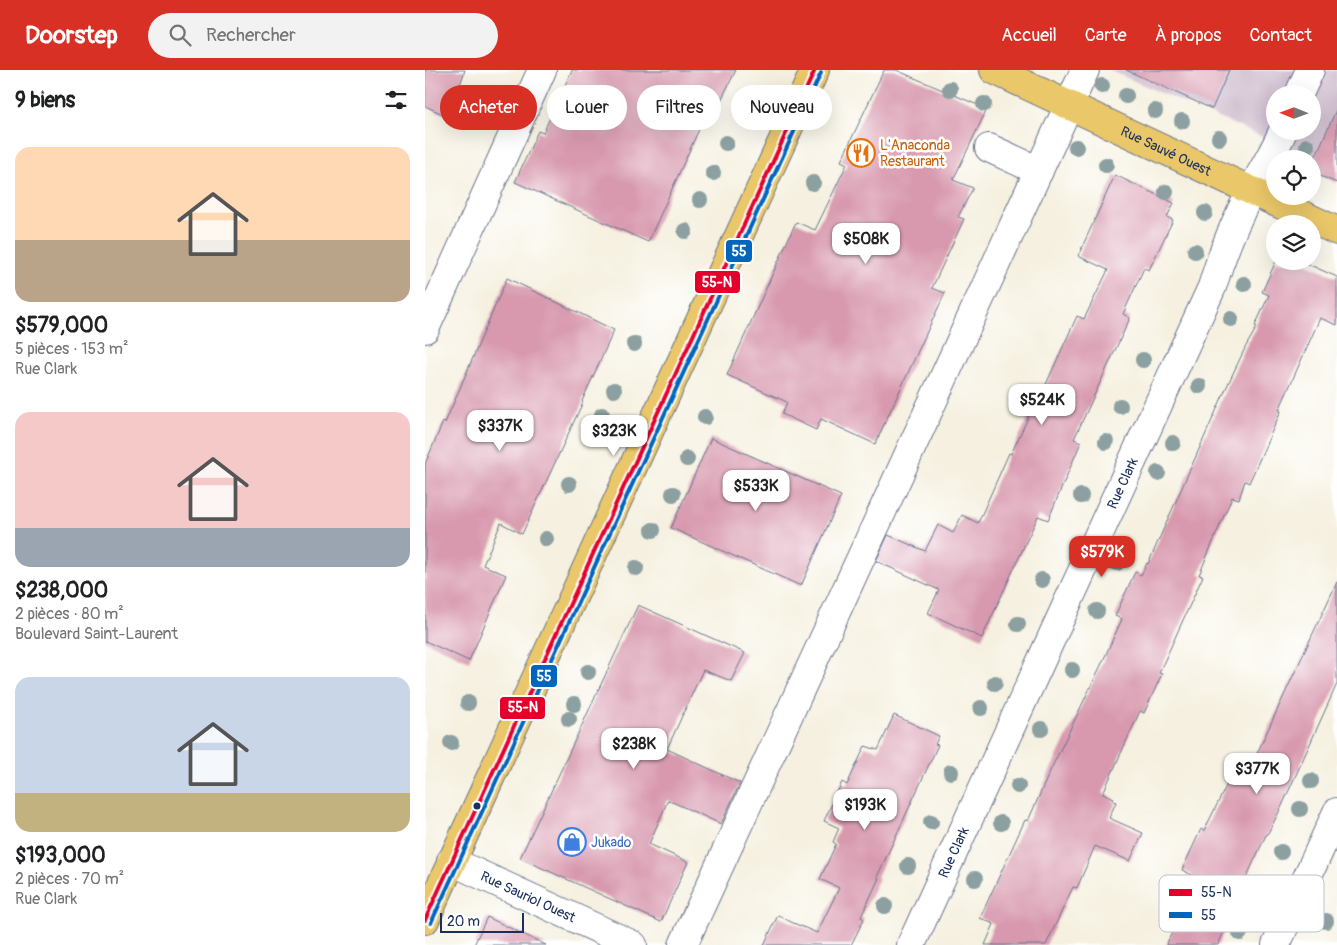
<!DOCTYPE html>
<html lang="fr">
<meta charset="utf-8">
<style>
:root{--surface:#fff;--page:#f2f2f2;--text:#202124;--muted:#757577;--accent:#d93025}
body{margin:0;font-family:Pangolin,sans-serif;background:var(--page);color:var(--text);height:100vh;display:flex;flex-direction:column;font-size:19px;white-space:nowrap}
*{box-sizing:border-box;margin:0}
p{font-size:16px;color:var(--muted)}
.icon{flex:none;width:28px;height:28px;fill:none;stroke:currentColor;stroke-width:2;stroke-linecap:round;stroke-linejoin:round}
.map{position:relative;flex:1;overflow:hidden}
.sheet{display:flex;flex-direction:column;background:var(--surface);width:425px}
.sheet>*{flex:none}
.banner{position:absolute;left:15px;top:15px;width:475px;height:45px;display:flex;gap:10px}
.needle{width:32px;rotate:271deg}
.fabs{position:absolute;left:841px;top:15px;display:grid;gap:10px}
.fabs a{display:grid;place-items:center;width:55px;height:55px;border-radius:50%;background:var(--surface);box-shadow:0 5px 20px #0002;font-size:25px}
.scale{position:absolute;left:15px;bottom:12px;width:84px;box-sizing:border-box;padding-left:5px;border:2px solid #1b2f5e;border-top:0;font-size:14px;line-height:18px;white-space:nowrap;color:#1b2f5e;-webkit-text-stroke:4px #fff;paint-order:stroke}
.price{position:absolute;translate:-50% -42px;padding:0 11px;border-radius:10px;background:#fff;color:#222;font-size:16px;line-height:32px;filter:drop-shadow(0 1px 2px #0008)}
.price::after{content:'';position:absolute;left:50%;top:30px;width:15px;height:11px;margin-left:-8px;background:inherit;clip-path:polygon(0 0,100% 0,50% 100%)}
.price.selected{background:var(--accent);color:#fff}
ul{padding:0;list-style:none}
li{display:grid;align-content:center;gap:10px;height:265px;padding:0 15px}
li span{display:grid;place-items:center;height:155px;border-radius:15px;color:#555}
li>.icon{margin-inline-start:auto}
span .icon{width:90px;height:90px;fill:#fffc;stroke-width:1}
li b{font-size:21px}
h2{display:flex;justify-content:space-between;align-items:center;height:60px;padding:0 15px;font-size:21px}
.tag{padding:0 18px;border-radius:22px;background:var(--surface);box-shadow:0 5px 20px #0002;font-size:18px;line-height:45px}
.tag.selected{background:var(--accent);color:#fff}
header{display:flex;align-items:center;gap:30px;box-sizing:border-box;height:70px;padding:0 25px;background:var(--accent);color:#fff}
header strong{font-size:24px}
nav{display:flex;gap:28px;margin-inline-start:auto;font-size:18px}
.search{width:350px;height:45px;background:var(--page);display:flex;align-items:center;gap:12px;box-sizing:border-box;padding:0 18px;border-radius:28px;color:var(--muted);font-size:19px}
main{display:flex;flex:1;min-height:0}
.map>svg:first-child{display:block}
</style>
<header>
<strong>Doorstep</strong>
<div class="search"><svg class="icon" aria-label="search" viewBox="0 0 24 24"><circle cx="10" cy="10" r="6"/><path d="M15 15l6 6"/></svg>Rechercher</div>
<nav><a>Accueil</a><a>Carte</a><a>À propos</a><a>Contact</a></nav>
</header>
<main>
<section class="sheet">
<h2>9 biens<svg class="icon" aria-label="filters" viewBox="0 0 24 24"><path d="M4 7h16M4 17h16"/><circle cx="9" cy="7" r="2"/><circle cx="15" cy="17" r="2"/></svg></h2>
<ul>
<li><span style="background:linear-gradient(#ffd9b3 60%,#b9a48a 0)"><svg class="icon" aria-label="home" viewBox="0 0 24 24"><path d="M3 11l9-7 9 7M6 9v11h12V9"/></svg></span><div><b>$579,000</b><p>5 pièces · 153 m²</p><p>Rue Clark</p></div></li>
<li><span style="background:linear-gradient(#f6c9c9 75%,#9aa5b1 0)"><svg class="icon" aria-label="home" viewBox="0 0 24 24"><path d="M3 11l9-7 9 7M6 9v11h12V9"/></svg></span><div><b>$238,000</b><p>2 pièces · 80 m²</p><p>Boulevard Saint-Laurent</p></div></li>
<li><span style="background:linear-gradient(#c9d6e8 75%,#c2b280 0)"><svg class="icon" aria-label="home" viewBox="0 0 24 24"><path d="M3 11l9-7 9 7M6 9v11h12V9"/></svg></span><div><b>$193,000</b><p>2 pièces · 70 m²</p><p>Rue Clark</p></div></li>
</ul>
</section>
<div class="map">
<svg width="912" height="875" viewBox="0 0 912 875">
<rect width="100%" height="100%" fill="#fff"/>
<filter id="ink" filterUnits="userSpaceOnUse"><feTurbulence type="fractalNoise" baseFrequency=".02" numOctaves="2"/><feDisplacementMap in="SourceGraphic" scale="10" xChannelSelector="R" yChannelSelector="G"/><feConvolveMatrix kernelMatrix="1 2 1 2 8 2 1 2 1" color-interpolation-filters="sRGB"/></filter>
<filter id="wash" filterUnits="userSpaceOnUse"><feTurbulence type="fractalNoise" baseFrequency=".0096" numOctaves="4" result="noise"/><feDisplacementMap in="SourceGraphic" scale="20" xChannelSelector="R" yChannelSelector="G"/><feGaussianBlur stdDeviation="1.12" result="paint"/><feColorMatrix in="noise" values="0 0 0 0 0 0 0 0 0 0 0 0 0 0 0 0 0 1.4 0 .05"/><feComposite in="paint" operator="in"/></filter>
<g filter="url(#wash)">
<rect width="100%" height="100%" fill="#f5f0df"/>
<path fill="#cfbdce" fill-rule="evenodd" d="M684 0H912V101L888 89ZM850 24H888V61H850Z"/>
<g id="blocks">
<g fill="#d899ae">
<polygon points="0,0 40,0 30,30 28,29 20,45 0,36"/>
<polygon points="147,0 311,0 292,38 285,35 223,172 90,112 113,61 118,63"/>
<polygon points="459,0 471,0 562,39 528,110 548,118 533,147 539,149 507,218 520,223 450,374 396,349 391,360 357,344 362,332 302,305 371,152 390,160 422,94 416,91"/>
<polygon points="701,0 804,0 787,39"/>
<polygon points="912,38 912,113 888,103 888,92"/>
<polygon points="690,105 749,133 742,147 748,150 724,200 719,198 698,244 705,248 649,369 656,372 623,450 613,446 557,568 503,543 514,520 451,491 463,465 500,481 513,455 528,463 537,445 553,453 584,383 586,384 610,333 612,334 652,246 659,249 683,200 653,186"/>
<polygon points="851,191 876,191 912,207 912,255 895,248 854,340 856,341 824,413 820,411 814,429 807,427 774,505 778,506 734,603 737,604 719,643 715,641 678,723 689,728 688,731 691,732 684,748 718,763 705,791 670,776 652,818 648,817 621,875 560,875 569,854 555,848 600,750 603,751 626,699 677,593 697,549 690,546 710,502 716,505 722,493 723,494 803,314 821,276 832,257 830,256 844,225 837,222"/>
<polygon points="82,208 189,260 157,331 158,332 97,464 76,453 58,495 81,505 44,591 0,571 0,394 18,352 20,353"/>
<polygon points="286,368 416,426 376,516 246,458"/>
<polygon points="912,512 912,614 856,738 842,765 841,765 800,854 802,855 793,875 741,875 751,854 746,851 767,805 757,800 776,759 779,761 807,704 811,706 812,704 820,709"/>
<polygon points="213,535 320,583 306,611 278,600 242,679 315,713 296,754 243,730 224,774 263,792 236,852 95,788"/>
<polygon points="469,645 514,666 510,674 513,675 452,807 454,808 436,847 439,849 426,875 339,875 353,845 366,852 392,863 414,818 395,809 411,774 408,772 414,758 399,751 417,712 422,715 440,676 453,680"/>
<polygon points="62,847 121,875 49,875"/>
</g>
</g>
</g>
<g filter="url(#ink)">
<use href="#blocks" fill-opacity="0" stroke="#67738b" stroke-width="1"/>
<g fill="none" stroke-linecap="round" stroke-linejoin="round">
<defs>
<g id="minor">
<polyline points="874,24 885,0"/>
<polyline points="564,78 614,101"/>
<polyline points="0,259 117,0"/>
<path id="s1" d="M26 791 208 875"/>
<polyline points="258,875 660,0"/>
<path id="s2" d="M486 875 787 217C797 183 809 154 825 123 836 102 848 84 858 61"/>
<polyline points="851,875 912,742"/>
</g>
<g id="major">
<path id="s3" d="M569 0 912 161"/>
<polyline points="0,850 390,0"/>
</g>
</defs>
<use href="#minor" stroke="#67738b" stroke-width="30"/>
<use href="#major" stroke="#67738b" stroke-width="30"/>
<use href="#minor" stroke="#fff" stroke-width="28"/>
<use href="#major" stroke="#eac769" stroke-width="28"/>
<defs>
<polyline id="bus-1" points="0,850 390,0"/>
<polyline id="bus-2" points="6,853 396,3"/>
</defs>
<use href="#bus-1" stroke="#fff" stroke-width="8"/>
<use href="#bus-2" stroke="#fff" stroke-width="8"/>
<use href="#bus-1" stroke="#e4002b" stroke-width="4"/>
<use href="#bus-2" stroke="#0065bd" stroke-width="4"/>
</g>
<g fill="#8ca0a1">
<circle cx="677" cy="16" r="8"/>
<circle cx="525" cy="19" r="8"/>
<circle cx="701" cy="26" r="8"/>
<circle cx="559" cy="34" r="8"/>
<circle cx="730" cy="41" r="8"/>
<circle cx="757" cy="51" r="8"/>
<circle cx="794" cy="68" r="8"/>
<circle cx="301" cy="73" r="8"/>
<circle cx="882" cy="76" r="8"/>
<circle cx="651" cy="77" r="8"/>
<circle cx="681" cy="95" r="8"/>
<circle cx="288" cy="103" r="8"/>
<circle cx="388" cy="113" r="8"/>
<circle cx="741" cy="122" r="8"/>
<circle cx="275" cy="130" r="8"/>
<circle cx="780" cy="143" r="8"/>
<circle cx="260" cy="161" r="8"/>
<circle cx="770" cy="181" r="8"/>
<circle cx="819" cy="214" r="8"/>
<circle cx="806" cy="249" r="8"/>
<circle cx="209" cy="274" r="8"/>
<circle cx="718" cy="290" r="8"/>
<circle cx="774" cy="316" r="8"/>
<circle cx="189" cy="320" r="8"/>
<circle cx="695" cy="336" r="8"/>
<circle cx="177" cy="345" r="8"/>
<circle cx="280" cy="347" r="8"/>
<circle cx="681" cy="372" r="8"/>
<circle cx="748" cy="373" r="8"/>
<circle cx="262" cy="389" r="8"/>
<circle cx="733" cy="403" r="8"/>
<circle cx="144" cy="414" r="8"/>
<circle cx="248" cy="424" r="8"/>
<circle cx="656" cy="426" r="8"/>
<circle cx="228" cy="460" r="8"/>
<circle cx="121" cy="469" r="8"/>
<circle cx="692" cy="493" r="8"/>
<circle cx="211" cy="498" r="8"/>
<circle cx="617" cy="510" r="8"/>
<circle cx="672" cy="541" r="8"/>
<circle cx="593" cy="554" r="8"/>
<circle cx="647" cy="600" r="8"/>
<circle cx="163" cy="602" r="8"/>
<circle cx="570" cy="613" r="8"/>
<circle cx="43" cy="633" r="8"/>
<circle cx="149" cy="634" r="8"/>
<circle cx="556" cy="638" r="8"/>
<circle cx="144" cy="649" r="8"/>
<circle cx="616" cy="659" r="8"/>
<circle cx="26" cy="673" r="8"/>
<circle cx="526" cy="702" r="8"/>
<circle cx="886" cy="711" r="8"/>
<circle cx="593" cy="716" r="8"/>
<circle cx="875" cy="739" r="8"/>
<circle cx="506" cy="752" r="8"/>
<circle cx="576" cy="753" r="8"/>
<circle cx="856" cy="782" r="8"/>
<circle cx="483" cy="796" r="8"/>
<circle cx="550" cy="809" r="8"/>
<circle cx="460" cy="836" r="8"/>
<circle cx="901" cy="851" r="8"/>
<circle cx="815" cy="863" r="8"/>
</g>
</g>
<defs>
<symbol id="restaurant-ring" viewBox="-11 -11 22 22"><circle r="9.5" fill="#fff" stroke="#e8710a" stroke-width="1.5"/><path d="M-5-6h1v4h1v-4h1v4h1v-4h1v5L-1.5 .5V6h-2V.5L-5-1ZM5-6V6H3V1.5H1.5Q1.5-4 5-6Z" fill="#e8710a"/></symbol>
<symbol id="shop-ring" viewBox="-11 -11 22 22"><circle r="9.5" fill="#fff" stroke="#3f7fe0" stroke-width="1.5"/><path d="M-5-2.5h2.3a2.7 3.5 0 0 1 5.4 0H5L5.5 6h-11ZM-1.5-2.5h3a1.5 2.3 0 0 0-3 0Z" fill="#3f7fe0"/></symbol>
</defs>
<g fill-rule="evenodd">
<use href="#restaurant-ring" x="420" y="67" width="32" height="32"/>
<use href="#shop-ring" x="131" y="756" width="32" height="32"/>
</g>
<circle fill="#1b2f5e" stroke="#fff" stroke-width="2" cx="52" cy="736" r="4.5"/>
<g text-anchor="middle" dominant-baseline="central" stroke-width="5" stroke-linejoin="round" paint-order="stroke">
<g font-size="14" fill="#c56008" stroke="#fff" text-anchor="start">
<text x="455" y="75">L'Anaconda<tspan x="455" dy="16">Restaurant</tspan></text>
</g>
<g font-size="14" fill="#1b2f5e" stroke="#fff">
<text stroke="none"><textPath href="#s3" startOffset="190">Rue Sauvé Ouest</textPath></text>
<text stroke="none"><textPath href="#s2" startOffset="508">Rue Clark</textPath></text>
<text stroke="none"><textPath href="#s2" startOffset="102">Rue Clark</textPath></text>
<text stroke="none"><textPath href="#s1" startOffset="85">Rue Sauriol Ouest</textPath></text>
</g>
<g font-size="14" fill="#366cbe" stroke="#fff" text-anchor="start">
<text x="166" y="772">Jukado</text>
</g>
</g>
<rect x="734" y="805" width="165" height="57" rx="8" fill="#fff" stroke="#bbc1cf" stroke-width="1"/>
<rect x="744" y="819" width="23" height="7" fill="#e4002b"/>
<rect x="744" y="842" width="23" height="6" fill="#0065bd"/>
<g font-size="14" fill="#1b2f5e">
<text x="776" y="827">55-N</text>
<text x="776" y="850">55</text>
</g>
<g stroke="#fff" stroke-width="2">
<rect x="300" y="169" width="28" height="24" rx="5" fill="#0065bd"/>
<rect x="269" y="200" width="47" height="24" rx="5" fill="#e4002b"/>
<rect x="105" y="594" width="28" height="24" rx="5" fill="#0065bd"/>
<rect x="74" y="626" width="47" height="24" rx="5" fill="#e4002b"/>
</g>
<g font-size="14" text-anchor="middle" font-weight="bold" fill="#fff">
<text x="314" y="186">55</text>
<text x="292" y="217">55-N</text>
<text x="119" y="611">55</text>
<text x="98" y="642">55-N</text>
</g>
</svg>
<div class="fabs">
<a><svg class="needle" viewBox="-14 -14 28 28"><path d="M0-13l5 13h-10z" fill="#e53935"/><path d="M0 13l5-13h-10z" fill="#757577"/></svg></a>
<a><svg class="icon" aria-label="locate" viewBox="0 0 24 24"><circle cx="12" cy="12" r="6"/><path d="M12 2v4M12 18v4M2 12h4M18 12h4"/></svg></a>
<a><svg class="icon" aria-label="layers" viewBox="0 0 24 24"><path d="M12 4l9 5-9 5-9-5zM3 14l9 5 9-5"/></svg></a>
</div>
<div class="scale">20 m</div>
<b class="price" style="left:441px;top:195px">$508K</b>
<b class="price" style="left:617px;top:356px">$524K</b>
<b class="price" style="left:75px;top:382px">$337K</b>
<b class="price" style="left:189px;top:387px">$323K</b>
<b class="price" style="left:331px;top:442px">$533K</b>
<b class="price selected" style="left:677px;top:508px">$579K</b>
<b class="price" style="left:209px;top:700px">$238K</b>
<b class="price" style="left:832px;top:725px">$377K</b>
<b class="price" style="left:440px;top:761px">$193K</b>
<div class="banner">
<a class="tag selected">Acheter</a>
<a class="tag">Louer</a>
<a class="tag">Filtres</a>
<a class="tag">Nouveau</a>
</div>
</div>
</main>
